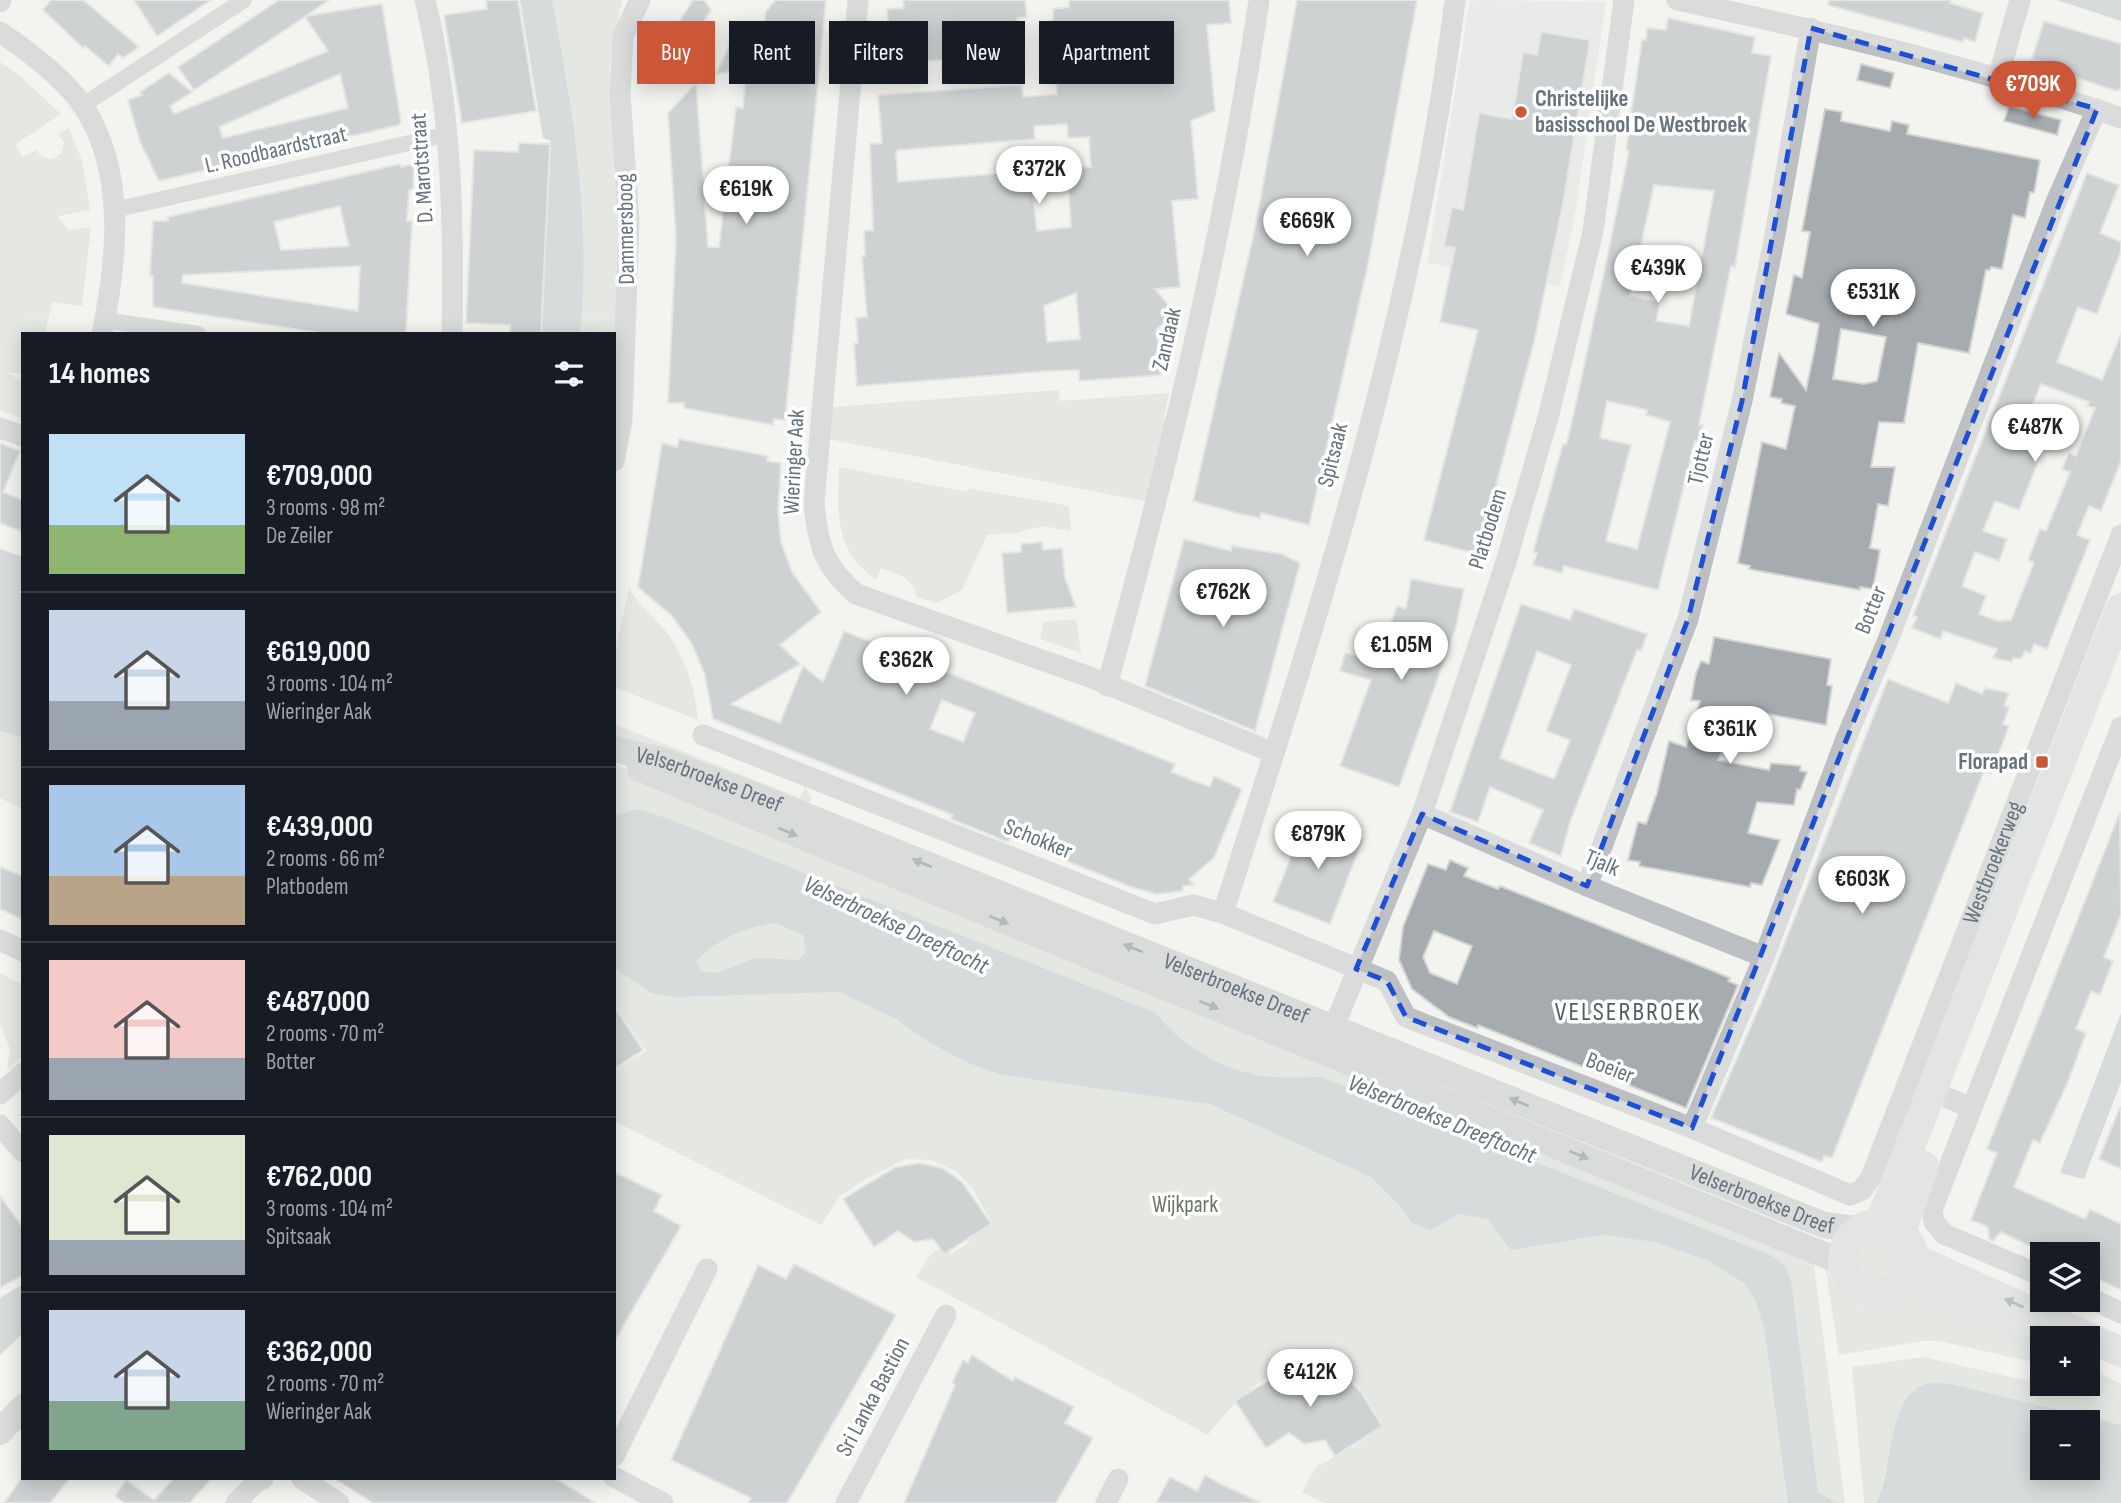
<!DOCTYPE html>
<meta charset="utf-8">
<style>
:root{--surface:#171b24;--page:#242831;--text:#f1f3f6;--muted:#9ea1a6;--line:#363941;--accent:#cb5638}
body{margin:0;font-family:"Sofia Sans Condensed",sans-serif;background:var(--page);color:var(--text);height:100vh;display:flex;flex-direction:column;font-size:26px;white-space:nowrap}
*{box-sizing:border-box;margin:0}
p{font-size:23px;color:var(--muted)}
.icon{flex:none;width:38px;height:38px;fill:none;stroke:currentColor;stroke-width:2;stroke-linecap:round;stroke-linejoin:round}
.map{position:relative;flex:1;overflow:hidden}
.sheet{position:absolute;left:21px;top:332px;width:595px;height:1148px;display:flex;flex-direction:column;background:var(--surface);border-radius:0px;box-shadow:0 4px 18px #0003}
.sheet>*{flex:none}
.top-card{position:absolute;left:637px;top:21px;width:665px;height:63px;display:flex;gap:14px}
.fabs{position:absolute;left:2030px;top:1242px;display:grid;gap:14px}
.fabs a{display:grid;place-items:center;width:70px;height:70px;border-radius:0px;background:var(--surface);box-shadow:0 4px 18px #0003;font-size:35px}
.price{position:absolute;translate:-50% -60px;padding:0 16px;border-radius:24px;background:#fff;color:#222;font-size:23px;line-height:46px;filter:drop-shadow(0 2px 4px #0008)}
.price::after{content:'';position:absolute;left:50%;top:42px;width:21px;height:16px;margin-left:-10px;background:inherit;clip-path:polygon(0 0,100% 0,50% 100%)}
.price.current{background:var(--accent);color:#fff}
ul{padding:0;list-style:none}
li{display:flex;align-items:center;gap:21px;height:175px;padding:0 28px}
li+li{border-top:2px solid var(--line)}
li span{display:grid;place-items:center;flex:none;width:196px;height:140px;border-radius:0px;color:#555}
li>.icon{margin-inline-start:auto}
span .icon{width:84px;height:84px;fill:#fffc;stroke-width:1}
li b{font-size:30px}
h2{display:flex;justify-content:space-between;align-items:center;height:84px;padding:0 28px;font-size:30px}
.pill{padding:0 24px;border-radius:0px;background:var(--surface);box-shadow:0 4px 18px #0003;font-size:24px;line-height:63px}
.pill.current{background:var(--accent);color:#fff}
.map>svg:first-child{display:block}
</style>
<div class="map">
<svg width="2121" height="1503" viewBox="0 0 2121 1503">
<rect width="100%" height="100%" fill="#f3f3f0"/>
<polygon fill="#e1e2e0" points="1470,0 1606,2 1574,222 1560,286 1427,263"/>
<g fill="#d5d9d1">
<path d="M552 0H622L610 64V105L620 164V261L614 368V334H580C592 223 573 109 552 0Z"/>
<polygon points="0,62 21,77 61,114 16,144 22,158 36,150 42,157 52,159 62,153 64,143 58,134 69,128 82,161 90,210 58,216 68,230 91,227 82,306 52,302 45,334 23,334 23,373 7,373 23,382 23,419 0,410"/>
<polygon points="1058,390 1060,401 1169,393 1164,417 1167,419 1148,502 828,439 832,407"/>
<path d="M839 467 967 492 968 488 1069 506 1071 531 1044 526 1015 533 987 535 962 590 936 603 917 597C914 579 897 573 881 568L876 579C835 553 837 511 839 467Z"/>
<path d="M629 588C639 606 652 615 664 629 685 655 695 688 698 720L614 687V658Z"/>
<polygon points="1076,619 1081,653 1040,639 1044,622"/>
<polygon points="614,724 800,798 805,787 812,799 805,806 614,739"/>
<polygon points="0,731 23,738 23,809 0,798"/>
<path d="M614 764 1813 1258 1845 1503H1324L1302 1492 1318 1464 1321 1465 1351 1446 1353 1448 1383 1425C1373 1408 1363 1389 1348 1376 1297 1336 1237 1396 1208 1435L916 1277 931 1254 951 1242 950 1255 969 1242 967 1234 990 1219 972 1188 957 1172 931 1160 906 1159 866 1179 839 1197 821 1225 614 1121V1071L646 1051 614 1003Z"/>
<polygon points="0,973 23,985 23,1055 7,1071 10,1049 0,1023"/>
<circle cx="1876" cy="1258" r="23"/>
<polygon points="1825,1266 1835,1285 1860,1305 1876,1307 1909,1298 2042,1348 2042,1364 1939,1341 1922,1341 1839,1355"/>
<polygon points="1923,1357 2082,1393 2095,1386 2101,1374 2121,1384 2121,1425 1951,1384 1910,1396 1893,1433 1879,1499 1876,1503 1864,1503 1852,1367"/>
</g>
<g fill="#b6bfc3" fill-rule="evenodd">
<path d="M520 0H552C573 109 592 223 580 334H542L551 141 543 138Z"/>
<polygon points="2057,0 2121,0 2121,21"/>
<polygon points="0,549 23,557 23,738 0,731"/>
<path d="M638 809 669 819 1156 1013C1181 1046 1229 1075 1272 1077 1288 1078 1305 1077 1321 1077L1770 1255 1785 1266 1791 1281 1818 1492 1836 1503H1788L1765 1333 1756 1301 1744 1283 1709 1261 1655 1242 1604 1235 1511 1250 1488 1219 1460 1214 1430 1230 1412 1223 1400 1206 1371 1177 1210 1104 1002 1075 966 1062 929 1042 896 1019 840 992 675 997 651 993 614 967V815ZM775 923 803 935 806 952 799 960 756 958 717 973 700 971 696 961C716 940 746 926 775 923Z"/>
<polygon points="2121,1013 2121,1082 2084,1179 2060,1173"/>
<polygon points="23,1284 23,1333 0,1355 0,1298"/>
<path d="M1951 1384 2121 1425V1503H1876C1893 1475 1886 1398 1924 1385 1931 1382 1943 1384 1951 1384ZM2042 1423H2088V1468H2042Z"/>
</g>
<g fill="#a5abaf" stroke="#d4d4d3" stroke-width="2" fill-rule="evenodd">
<polygon points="51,0 83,0 139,47 123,58 118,54 109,66 85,46 83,48 43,10"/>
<polygon points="134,0 211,0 157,36"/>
<path d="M279 0H329L306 16 382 4 401 122 399 125 159 181 140 142 128 100 142 95 140 92 169 73 192 92 170 106 174 114 328 51 305 17 194 90 178 67ZM340 74 348 108 223 138 219 127Z"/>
<polygon points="486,0 518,0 536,111 462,123 444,15 487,9"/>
<polygon points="693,0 704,0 711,10 704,21 660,52"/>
<polygon points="776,0 826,0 785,420 774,419 773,425 684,408 684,403 668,403 676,239 668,113 696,83 708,247 719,247 736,107 743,108 746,70 716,74 729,46 764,30 766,11"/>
<polygon points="903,0 1025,0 1027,17 1017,18 1019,54 891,64 887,9 904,8"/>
<path d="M1069 0H1229L1231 23 1207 25 1215 111 1191 121 1198 199 1172 201 1180 287 1155 289 1175 313 1157 329 1160 375 1079 381V370L1049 371 857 386 854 344 858 343 856 318 867 317 862 256H865L864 231 873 230 870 144 882 143 878 95 1022 85 1023 97 1057 94 1053 9 1069 7ZM1067 124 1068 138 1089 137 1091 167 1071 168 1072 179 1068 180 1071 227 1037 231 1030 171 898 182 896 152 899 150 1035 139 1034 126ZM1076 293 1080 339 1047 342 1044 306Z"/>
<polygon points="1297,0 1417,0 1368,264 1309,525 1261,513 1260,518 1240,514 1193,501 1255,228"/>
<polygon points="1829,0 1951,0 1950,3 1983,13 1975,42 1964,38 1963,42 1828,5"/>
<path d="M1668 18 1755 37 1752 53 1771 56 1739 243 1735 267 1731 266 1699 425H1703L1699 443 1695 441 1658 590 1564 566 1562 573 1533 565 1537 553 1533 552 1563 444 1566 445 1571 426 1604 273 1629 151 1626 150 1642 39 1646 40 1647 28 1666 30ZM1654 185 1714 191 1689 326 1656 321 1660 302 1630 296ZM1607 401 1647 410 1646 415 1670 422 1637 549 1606 541 1631 445 1600 438Z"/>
<polygon points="2044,21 2121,44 2121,88 2117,91 2104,87 2042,66 2043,62 2032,59"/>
<polygon points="1541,32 1590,40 1563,204 1534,342 1478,554 1424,540 1478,330 1440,322 1455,248 1444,246 1452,207 1463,210 1479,113 1512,119 1523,52 1537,55"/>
<polygon points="1861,64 1894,73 1890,88 1857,80"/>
<polygon points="2009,106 2061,120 2057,135 2004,121"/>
<path d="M1825 109 1842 112 1841 121 1890 131 1892 121 1909 125 1907 134 2040 160 2034 193 2030 192 2025 218 2013 215 2002 269 1991 267 1990 270H1986L1969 353 1918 343 1904 423 1879 422 1871 467H1895L1888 506 1878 504 1870 548 1880 550 1873 589 1860 587V590L1749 569 1750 566 1738 563 1762 442 1786 449 1795 406 1781 403 1782 399 1770 397 1779 353 1806 390 1815 347 1819 324 1786 314 1794 275 1802 278 1810 232 1802 231ZM1841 329 1886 337 1877 381 1864 384 1833 379Z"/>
<polygon points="519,143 550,144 541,334 510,334 510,325 466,323 474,150 518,152"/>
<path d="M400 164 401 167 414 164 413 189 409 190 407 221H412L406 334H327L153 307V276H150L153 221H168V217ZM340 206 349 246 281 250 274 222ZM360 266 358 311 182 283 183 275Z"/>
<path d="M2087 173 2119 185 2100 233 2121 242V251L2097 314 2078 307 2057 362 2102 380 2121 334V461L2101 511 2089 506 2077 535 2090 540 2047 649 2034 644 2031 653 2025 651 2021 659 2013 658 2012 662 1993 658 1997 649 1943 631 1940 639 1912 628 1917 617 1913 616ZM2041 384 2089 402 2087 406 2095 408 2076 456 2069 453 2062 469 2070 472 2046 531 2040 529 2028 560 2034 563 2011 620 1998 621 1979 614 1986 596 1962 586 1975 552 1999 561 2007 539 1983 531 1995 501 2019 510 2033 475 2041 453 2017 444Z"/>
<path d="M679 439 768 456 767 461 781 463 778 511 781 542 792 572 821 612 780 645 800 664 731 704 780 723 803 666 823 682 844 631 1175 764 1171 772 1210 787 1214 776 1242 789 1214 858 1189 879 1194 885 1183 886V891L1157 894 1131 887 1010 838 1008 842 951 819 953 815 713 719 705 675 692 644 672 616 638 587 662 443 677 447ZM942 700 975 713 963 742 930 729Z"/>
<polygon points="0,443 20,451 3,492 23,500 23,532 0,523"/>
<polygon points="1184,539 1231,551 1232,546 1282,554 1300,563 1255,731 1145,686"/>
<polygon points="1042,542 1043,550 1062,548 1065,578 1076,607 1007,613 1002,553 1021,552 1021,544"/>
<polygon points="1411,579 1464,589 1456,627 1399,787 1340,766 1371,680 1340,671 1345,653 1378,661 1397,606 1406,609"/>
<path d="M1521 604 1570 620 1574 609 1647 634 1641 651 1637 650 1570 822 1561 856 1529 843 1543 810 1490 787 1478 822 1450 812ZM1537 651 1571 665 1546 731 1570 740 1554 779 1500 758Z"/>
<polygon points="1714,637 1831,659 1827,685 1832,686 1826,725 1741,709 1718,760 1769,770 1771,763 1801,766 1800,771 1807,772 1800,790 1797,789 1794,805 1757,802 1748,833 1780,840 1762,885 1751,883 1750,887 1678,873 1639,866 1640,862 1628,860 1638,822 1646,824 1657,793 1669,741 1686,747 1700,701 1691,700 1696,673 1701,661 1709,664"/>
<polygon points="1888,679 1948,703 1956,683 1982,694 1985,688 2009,693 2004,705 2009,708 2003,724 2009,726 1991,774 1984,771 1832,1158 1824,1156 1822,1162 1711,1118 1764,996"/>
<polygon points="2120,812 2121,915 2104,957 2113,961 2100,995 2091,991 2076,1029 2086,1033 2067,1084 2040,1143 2033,1140 2014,1187 2085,1219 2090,1209 2121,1224 2121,1290 2088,1274 2088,1255 2048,1255 2001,1232 1993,1241 1989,1239 1988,1227 1971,1220 1997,1153 1987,1149"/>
<polygon points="1307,817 1363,839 1330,924 1273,902"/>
<path d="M1450 860 1468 868 1464 876 1498 889 1500 886 1686 960 1730 978 1728 981 1738 985 1686 1108 1478 1025 1477 1028 1449 1017 1412 989 1399 960 1403 927 1428 864 1446 870ZM1434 931 1472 946 1457 984 1430 973 1423 957Z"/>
<polygon points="0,867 23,876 23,920 0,909"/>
<polygon points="614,1006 643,1050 614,1069"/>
<polygon points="2120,1107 2121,1107 2121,1169 2099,1159"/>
<polygon points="919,1163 942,1168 962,1182 991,1224 944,1254 933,1239 914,1242 898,1231 874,1247 843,1199 896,1167"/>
<polygon points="614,1172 662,1195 654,1211 681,1226 614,1342"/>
<polygon points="0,1196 23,1228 23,1275 0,1288"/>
<polygon points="794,1264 896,1315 787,1503 748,1503 751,1498 671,1460 758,1265 786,1279"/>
<polygon points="972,1355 1013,1381 1015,1377 1074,1407 1065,1423 1093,1438 1056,1503 904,1503 955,1385 952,1383 963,1360 968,1363"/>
<polygon points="1311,1364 1344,1375 1361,1392 1382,1426 1335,1456 1325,1440 1305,1444 1289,1433 1266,1448 1235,1401 1287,1369"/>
<polygon points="1205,1475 1221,1484 1261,1503 1156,1503 1170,1477 1197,1491"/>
<polygon points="21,1479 69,1479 50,1503 4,1503"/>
<polygon points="173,1479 211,1479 190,1503 124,1503 115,1496 126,1480 154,1500"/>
<polygon points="335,1479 556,1479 596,1503 373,1503"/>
</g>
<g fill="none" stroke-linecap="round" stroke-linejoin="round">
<g stroke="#bdc0c3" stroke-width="16">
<polyline points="83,105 244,0"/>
<polyline points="114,210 449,134"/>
<polyline points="105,320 198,334"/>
</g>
<g stroke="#bdc0c3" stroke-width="21">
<path d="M425 0C452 110 454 222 452 334"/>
<path d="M858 0 814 503C818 545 823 565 856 594L1087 676 1274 753"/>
<path d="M1677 0C1827 32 1977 67 2121 118"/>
<polyline points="0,2 1,0"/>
<path d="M0 32C28 51 64 78 83 106 127 172 117 261 102 334"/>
<polyline points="1998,78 2020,0"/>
<polyline points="0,428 23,436"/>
<polyline points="614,461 622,420 629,222 620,94 623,36 640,0"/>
<path d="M1107 686C1169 460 1225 232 1259 0"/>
<path id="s1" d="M703 735 1155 914 1193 905 1223 913 1387 981 1406 1017 1692 1128 1850 1195 1862 1190 1871 1177 2121 535"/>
<polyline points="1422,814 1587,886 1764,957"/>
<polyline points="1587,886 1688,619 1742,401 1775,235 1811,28"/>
<path d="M1223 913C1319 615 1416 312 1455 0"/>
<polyline points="0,940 23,951"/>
<polyline points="1328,1041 1422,814 1506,562 1549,414 1593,231 1624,0"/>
<polyline points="1931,1091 1972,1108"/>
<polyline points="0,1094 23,1073"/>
<polyline points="0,1125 23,1152"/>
<polyline points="1692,1128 1764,957 1847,736 1888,640 2056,202 2097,109"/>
<polyline points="2042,1276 1944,1234 1934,1222 1932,1210 2121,727"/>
<polyline points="2088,1297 2121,1313"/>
<polyline points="614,1456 707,1269"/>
<polyline points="614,1477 663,1503"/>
<polyline points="302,1479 339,1503"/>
<polyline points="236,1503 258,1480 263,1479"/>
<polyline points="846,1503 946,1315"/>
<polyline points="1106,1503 1118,1479"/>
</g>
<g stroke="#bdc0c3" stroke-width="26">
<path id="s2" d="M614 749 664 761 759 797 1824 1225 1857 1229"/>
<polyline points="640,769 1147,980 1842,1262"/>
<polyline points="0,1432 23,1407"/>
</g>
<g stroke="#d1d5d8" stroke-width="30">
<polyline points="1880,1223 2121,608"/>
<circle cx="1878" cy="1259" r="35"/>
<polyline points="1901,1232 1924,1166"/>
<polyline points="1913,1258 2121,1352"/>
<polyline points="1905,1282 2042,1339"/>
</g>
</g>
<defs><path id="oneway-solid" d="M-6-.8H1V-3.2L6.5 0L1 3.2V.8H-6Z" transform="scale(1.75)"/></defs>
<g fill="#66737d">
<use href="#oneway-solid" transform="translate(788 832) rotate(23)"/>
<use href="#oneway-solid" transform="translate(922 863) rotate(-158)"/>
<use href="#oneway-solid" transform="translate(999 920) rotate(22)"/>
<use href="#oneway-solid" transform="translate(1133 948) rotate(-158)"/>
<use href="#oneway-solid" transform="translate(1209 1005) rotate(22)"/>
<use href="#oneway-solid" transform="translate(1519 1102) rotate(-158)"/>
<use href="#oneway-solid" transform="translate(1579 1155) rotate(22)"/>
</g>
<use fill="#76828b" href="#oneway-solid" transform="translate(2014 1303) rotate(-156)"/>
<path d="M0 0H2121V1503H0ZM1811 28 2097 109 1692 1128 1406 1017 1387 981 1356 969 1422 814 1587 886 1688 619 1742 401Z" fill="#f3f3f0" fill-opacity=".55" fill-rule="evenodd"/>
<path fill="none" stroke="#1d4ed8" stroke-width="5" stroke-dasharray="14 9" stroke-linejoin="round" d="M1811 28 2097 109 1692 1128 1406 1017 1387 981 1356 969 1422 814 1587 886 1688 619 1742 401Z"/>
<g fill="#cb5638" stroke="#fff" stroke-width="2.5">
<circle cx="1521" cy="112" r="7"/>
<rect x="2035" y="755" width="14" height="14" rx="3.5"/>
</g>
<g text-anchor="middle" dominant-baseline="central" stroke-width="7" stroke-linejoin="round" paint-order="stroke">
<g font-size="23" font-weight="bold" fill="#66737d" stroke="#fff" text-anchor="start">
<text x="1535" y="99">Christelijke<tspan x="1535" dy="26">basisschool De Westbroek</tspan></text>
<text x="2028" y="762" text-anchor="end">Florapad</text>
</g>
<g font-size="23" fill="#66737d" stroke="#fff">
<text transform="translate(276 150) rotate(-13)">L. Roodbaardstraat</text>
<text transform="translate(422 168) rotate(-94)">D. Marotstraat</text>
<text transform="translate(626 229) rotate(-91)">Dammersboog</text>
<text transform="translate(1167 339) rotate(-77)">Zandaak</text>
<text transform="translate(1333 455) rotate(-76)">Spitsaak</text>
<text transform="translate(1701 459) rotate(-77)">Tjotter</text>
<text transform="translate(794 462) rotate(-87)">Wieringer Aak</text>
<text transform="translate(1488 529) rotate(-73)">Platbodem</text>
<text transform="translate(1871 610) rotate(-68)">Botter</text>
<text stroke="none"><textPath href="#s2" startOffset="100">Velserbroekse Dreef</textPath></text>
<text transform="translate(1038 839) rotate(22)">Schokker</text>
<text transform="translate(1602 863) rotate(23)">Tjalk</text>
<text stroke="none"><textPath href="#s1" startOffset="1619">Westbroekerweg</textPath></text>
<text stroke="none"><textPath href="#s2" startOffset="667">Velserbroekse Dreef</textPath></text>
<text transform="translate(1610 1068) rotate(21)">Boeier</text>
<text stroke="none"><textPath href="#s2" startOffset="1234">Velserbroekse Dreef</textPath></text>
<text transform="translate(873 1397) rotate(-62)">Sri Lanka Bastion</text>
</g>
<g font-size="23" fill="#687564" stroke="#fff">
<text x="1185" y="1205">Wijkpark</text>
</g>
<g font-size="24" font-style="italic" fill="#62747b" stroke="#fff">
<text transform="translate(896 925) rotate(25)">Velserbroekse Dreeftocht</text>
<text transform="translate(1442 1119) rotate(22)">Velserbroekse Dreeftocht</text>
</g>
<g font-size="26" letter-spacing="2" fill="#535c63" stroke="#fff">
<text x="1628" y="1012">VELSERBROEK</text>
</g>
</g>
</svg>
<div class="fabs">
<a><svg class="icon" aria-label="layers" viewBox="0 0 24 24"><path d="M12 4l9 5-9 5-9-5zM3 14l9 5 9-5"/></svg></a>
<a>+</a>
<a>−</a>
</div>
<b class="price current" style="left:2033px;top:121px">€709K</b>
<b class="price" style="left:1039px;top:206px">€372K</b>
<b class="price" style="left:746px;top:226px">€619K</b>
<b class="price" style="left:1307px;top:258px">€669K</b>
<b class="price" style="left:1658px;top:305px">€439K</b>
<b class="price" style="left:1873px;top:329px">€531K</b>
<b class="price" style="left:2035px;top:464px">€487K</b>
<b class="price" style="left:1223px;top:629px">€762K</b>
<b class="price" style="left:1401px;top:682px">€1.05M</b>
<b class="price" style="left:906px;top:697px">€362K</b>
<b class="price" style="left:1730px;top:766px">€361K</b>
<b class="price" style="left:1318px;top:871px">€879K</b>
<b class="price" style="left:1862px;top:916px">€603K</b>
<b class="price" style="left:1310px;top:1409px">€412K</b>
<div class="top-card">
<a class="pill current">Buy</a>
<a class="pill">Rent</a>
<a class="pill">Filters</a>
<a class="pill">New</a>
<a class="pill">Apartment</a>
</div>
<section class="sheet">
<h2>14 homes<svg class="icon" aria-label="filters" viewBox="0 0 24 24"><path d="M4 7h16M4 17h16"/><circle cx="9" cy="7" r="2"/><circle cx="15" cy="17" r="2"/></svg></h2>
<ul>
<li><span style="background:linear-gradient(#bfe0f5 65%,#8fb573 0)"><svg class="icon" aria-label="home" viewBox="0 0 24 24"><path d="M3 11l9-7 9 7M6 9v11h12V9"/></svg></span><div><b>€709,000</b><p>3 rooms · 98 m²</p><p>De Zeiler</p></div></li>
<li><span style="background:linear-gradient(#c9d6e8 65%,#9aa5b1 0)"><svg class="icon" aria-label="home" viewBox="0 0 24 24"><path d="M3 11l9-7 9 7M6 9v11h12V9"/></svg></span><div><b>€619,000</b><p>3 rooms · 104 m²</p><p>Wieringer Aak</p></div></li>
<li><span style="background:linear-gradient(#a9c7e8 65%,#b9a48a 0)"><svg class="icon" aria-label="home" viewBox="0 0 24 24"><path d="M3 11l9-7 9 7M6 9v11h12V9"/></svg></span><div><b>€439,000</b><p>2 rooms · 66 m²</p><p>Platbodem</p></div></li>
<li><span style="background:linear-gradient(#f6c9c9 70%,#9aa5b1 0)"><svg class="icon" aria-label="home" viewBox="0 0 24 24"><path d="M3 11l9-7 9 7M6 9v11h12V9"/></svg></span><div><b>€487,000</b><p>2 rooms · 70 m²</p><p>Botter</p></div></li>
<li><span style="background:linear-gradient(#dfe7d0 75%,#9aa5b1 0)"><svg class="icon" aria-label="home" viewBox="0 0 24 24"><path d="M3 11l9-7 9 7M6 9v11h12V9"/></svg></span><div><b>€762,000</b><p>3 rooms · 104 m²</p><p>Spitsaak</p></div></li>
<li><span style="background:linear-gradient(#c9d6e8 65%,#7fa58c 0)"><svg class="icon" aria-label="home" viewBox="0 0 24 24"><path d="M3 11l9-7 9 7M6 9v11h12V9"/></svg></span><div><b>€362,000</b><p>2 rooms · 70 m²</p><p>Wieringer Aak</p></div></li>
</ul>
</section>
</div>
